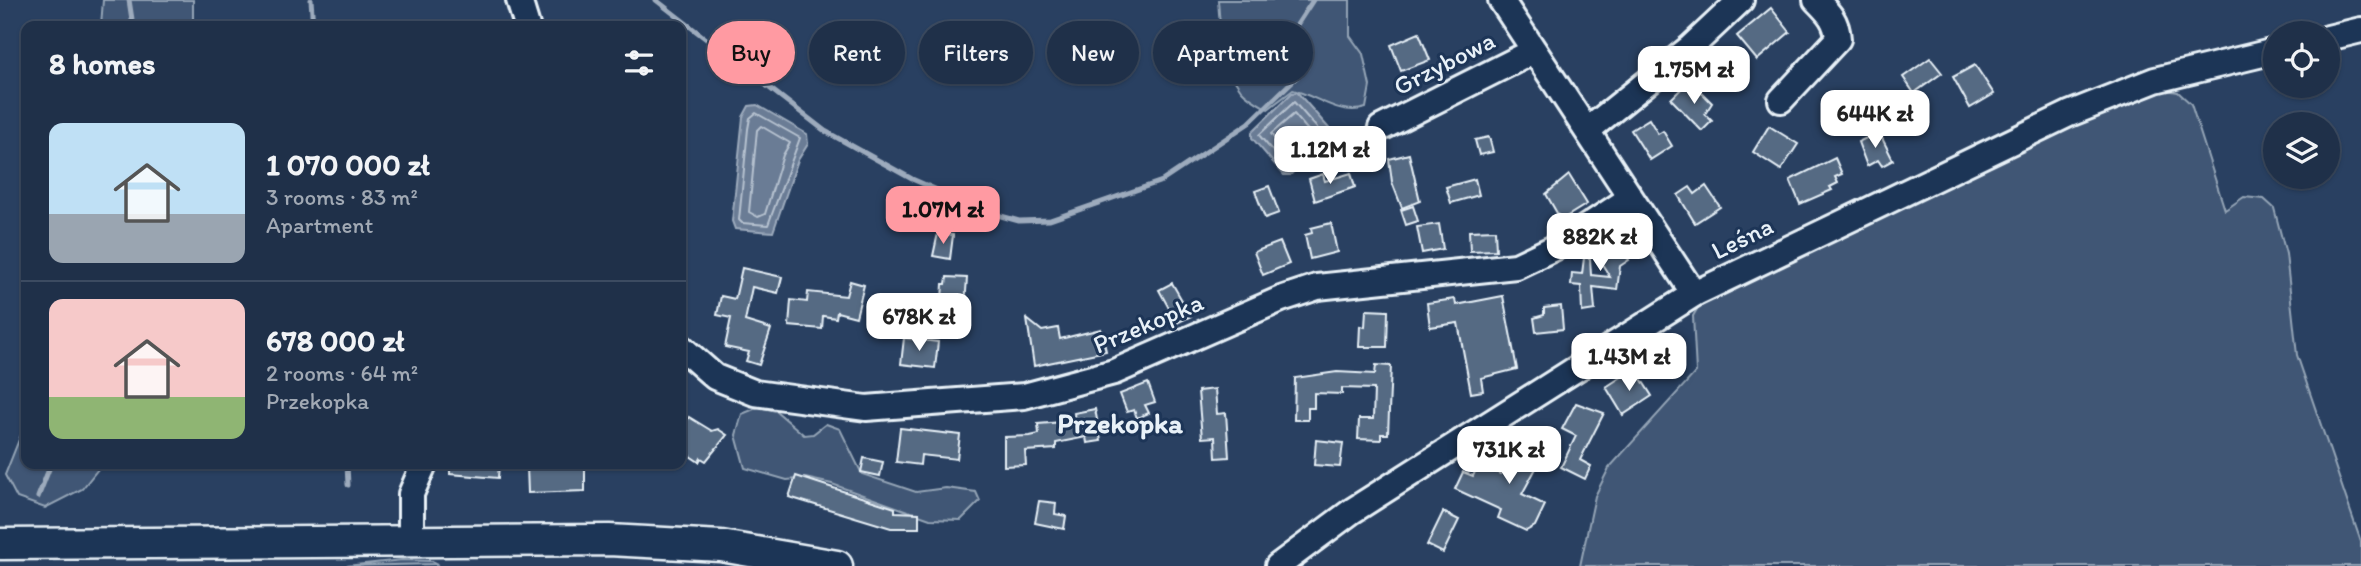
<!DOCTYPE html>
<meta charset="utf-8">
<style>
:root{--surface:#1f3049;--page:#2c3c53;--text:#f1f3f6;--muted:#a1a9b4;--line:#3c4b61;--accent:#ff9aa2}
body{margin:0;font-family:Itim,sans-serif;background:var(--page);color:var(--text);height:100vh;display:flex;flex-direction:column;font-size:26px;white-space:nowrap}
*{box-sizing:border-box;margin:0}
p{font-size:23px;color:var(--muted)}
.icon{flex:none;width:38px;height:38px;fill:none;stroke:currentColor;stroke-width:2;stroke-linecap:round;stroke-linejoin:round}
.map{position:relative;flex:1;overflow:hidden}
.details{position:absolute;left:21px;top:21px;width:665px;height:448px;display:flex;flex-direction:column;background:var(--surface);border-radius:14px;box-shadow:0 2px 5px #0004,0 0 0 2px var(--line)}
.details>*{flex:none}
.hud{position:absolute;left:707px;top:21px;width:665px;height:63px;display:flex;gap:14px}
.tools{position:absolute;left:2263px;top:21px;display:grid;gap:14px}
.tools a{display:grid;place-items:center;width:77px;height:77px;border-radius:50%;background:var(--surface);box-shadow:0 2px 5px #0004,0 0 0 2px var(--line);font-size:35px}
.price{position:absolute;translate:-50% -60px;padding:0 16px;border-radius:14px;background:#fff;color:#222;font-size:23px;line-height:46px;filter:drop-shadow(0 2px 4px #0008)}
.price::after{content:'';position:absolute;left:50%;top:42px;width:21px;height:16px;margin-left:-10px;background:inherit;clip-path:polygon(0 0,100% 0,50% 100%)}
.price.selected{background:var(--accent);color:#111}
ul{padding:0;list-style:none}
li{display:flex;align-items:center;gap:21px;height:175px;padding:0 28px}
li+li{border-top:2px solid var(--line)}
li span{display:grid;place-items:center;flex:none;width:196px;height:140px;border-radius:14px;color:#555}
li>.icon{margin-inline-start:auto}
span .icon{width:84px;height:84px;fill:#fffc;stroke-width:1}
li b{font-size:30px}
h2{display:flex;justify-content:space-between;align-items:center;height:84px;padding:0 28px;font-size:30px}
.pill{padding:0 24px;border-radius:32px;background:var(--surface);box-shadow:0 2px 5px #0004,0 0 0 2px var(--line);font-size:24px;line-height:63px}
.pill.selected{background:var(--accent);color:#111}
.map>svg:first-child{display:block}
</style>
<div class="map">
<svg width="2361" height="566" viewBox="0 0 2361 566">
<rect width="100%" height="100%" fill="#294061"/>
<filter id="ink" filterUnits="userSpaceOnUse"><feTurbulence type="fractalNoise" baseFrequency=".0143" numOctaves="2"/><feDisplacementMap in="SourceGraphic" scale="14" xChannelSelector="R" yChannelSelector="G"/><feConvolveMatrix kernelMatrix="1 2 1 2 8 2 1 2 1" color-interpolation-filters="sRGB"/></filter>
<g filter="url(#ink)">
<g fill="#415774" stroke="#94a4b6" stroke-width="2">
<polygon points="103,0 193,0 193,26 101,26"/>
<path d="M1218 0H1350V36L1363 54 1370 86 1366 108C1339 116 1319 97 1293 90L1268 109C1259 104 1248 98 1241 90 1222 66 1220 29 1218 0Z"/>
<polygon points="2154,88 2178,92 2191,104 2225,210 2244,197 2264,199 2274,208 2286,254 2297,355 2361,542 2361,566 1580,566 1595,496 1609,468 1696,372 1693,316 1703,299 2067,126"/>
<polygon points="759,407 776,411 804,435 813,434 826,424 840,429 862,474 916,492 946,488 976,492 980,501 961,520 930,519 832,484 805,478 787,480 745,468 736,435 742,414"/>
<polygon points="26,422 26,464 102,464 82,489 45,508 17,498 5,475"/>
<polygon points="402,560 432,561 438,564 346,566"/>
</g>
<g fill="#6b7c95" stroke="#9dabbd" stroke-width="2">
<polygon points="1297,92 1333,133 1333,139 1290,175 1284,175 1252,138 1252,132 1292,93"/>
<polygon points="757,105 807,134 808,144 798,160 773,232 735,229 732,221 743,117 749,106"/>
</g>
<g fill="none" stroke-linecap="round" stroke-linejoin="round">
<g stroke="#b6c2d0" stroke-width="2">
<polygon points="1294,102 1324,136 1286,167 1259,135"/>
<polygon points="756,113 800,138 768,225 742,223 739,220 748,129 750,118"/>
<polygon points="1294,114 1312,135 1287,155 1271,134"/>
<polygon points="761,126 790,143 783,155 765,214 758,217 749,212 757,130"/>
</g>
<g stroke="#9dabbd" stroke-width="5">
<polyline points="129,0 133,26"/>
<polyline points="311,0 313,26"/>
<polyline points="656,0 825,131 912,179 990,213 1019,221 1050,220 1162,181 1249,123 1306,68 1291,34 1313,0"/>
<polyline points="347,464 348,485"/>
<polyline points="38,497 51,464"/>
</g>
</g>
<g fill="#556a83" stroke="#e8f1f8" stroke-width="2">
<polygon points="1771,8 1790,32 1757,60 1737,36"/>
<polygon points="1419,33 1430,60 1401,71 1391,45"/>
<polygon points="1930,58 1942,73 1914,93 1903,77"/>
<polygon points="1975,65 1994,94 1970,108 1953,77"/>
<polygon points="1686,84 1696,95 1700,91 1712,103 1705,114 1712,121 1702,131 1671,99"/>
<polygon points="1649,119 1658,134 1663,131 1672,146 1650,160 1631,130"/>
<polygon points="1769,126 1798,144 1781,170 1753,152"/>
<polygon points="1879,132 1893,160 1882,166 1878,160 1867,166 1858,142"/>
<polygon points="1489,137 1493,152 1479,155 1475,140"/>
<polygon points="1409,154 1420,201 1402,208 1392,182 1389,159"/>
<polygon points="1835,158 1842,174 1835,177 1838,183 1830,187 1832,190 1800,204 1790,180"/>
<polygon points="1351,173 1355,187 1315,201 1309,179 1323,174 1325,181"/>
<polygon points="1569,175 1587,204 1561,220 1546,194"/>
<polygon points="1475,179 1479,195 1451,203 1446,187"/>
<polygon points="1269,186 1279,213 1265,218 1255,191"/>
<polygon points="1706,186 1720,207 1695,223 1678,195 1690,187 1695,194"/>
<polygon points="1413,206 1418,221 1406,225 1401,210"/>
<polygon points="1331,223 1337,252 1310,259 1305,235 1312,233 1311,228"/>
<polygon points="1439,224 1443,249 1422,253 1417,227"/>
<polygon points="1495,230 1496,250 1470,251 1469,231"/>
<polygon points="938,233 953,235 950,259 933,256"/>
<polygon points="1615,238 1629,260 1620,266 1617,290 1593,287 1595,310 1582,312 1581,286 1571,285 1572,273 1582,274 1584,258 1590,258 1591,275 1610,277 1594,251"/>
<polygon points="1280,242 1289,264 1263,275 1254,252"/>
<polygon points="742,268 782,277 778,293 752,287 745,321 771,329 759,365 746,361 749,352 725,347 731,318 717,315 721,296 735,299"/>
<polygon points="947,277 967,278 964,318 941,316 943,284 946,284"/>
<polygon points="850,281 864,285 856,317 837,312 836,318 823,316 822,329 789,326 791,300 807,302 808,292 846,296"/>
<polygon points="1172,283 1191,316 1177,323 1159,290"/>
<polygon points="1503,296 1517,369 1481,378 1483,391 1471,393 1458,323 1430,327 1427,303 1455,299 1456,305"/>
<polygon points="1561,306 1563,329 1536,332 1534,318 1544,315 1544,308"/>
<polygon points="1366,310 1388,311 1387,347 1359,347 1360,326 1365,327"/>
<polygon points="1027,319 1042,331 1058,328 1060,339 1101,329 1106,351 1034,366"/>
<polygon points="904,338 938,342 935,368 901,364"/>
<polygon points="1376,365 1391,366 1388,434 1381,434 1381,440 1358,439 1359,419 1373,419 1374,389 1342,388 1342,394 1314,393 1314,408 1308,408 1308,420 1294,420 1295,378 1337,372 1375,374"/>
<polygon points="1626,374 1629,380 1638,374 1652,396 1623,415 1606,387"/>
<polygon points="1148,383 1155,402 1145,405 1149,413 1137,418 1134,410 1127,412 1120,394"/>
<polygon points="1215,389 1217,414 1226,413 1229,457 1216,458 1215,437 1202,438 1198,391"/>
<polygon points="1576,403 1604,413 1580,460 1591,466 1585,479 1561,467 1576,436 1562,429"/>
<polygon points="1095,409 1101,441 1087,443 1086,437 1056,443 1056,449 1025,451 1026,465 1004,466 1004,437 1030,436 1039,434 1038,424 1075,421 1074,413"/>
<polygon points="689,417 712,431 718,429 727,435 706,461 701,458 699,462 681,450 681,431"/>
<polygon points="900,428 960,435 957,459 921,455 920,465 896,462"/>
<polygon points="1520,436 1546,450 1522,494 1545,505 1535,526 1526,531 1498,518 1501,510 1455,489 1463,472 1473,476 1479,464 1500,474"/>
<polygon points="1316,440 1343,443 1340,467 1314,465"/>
<polygon points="864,458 883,462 880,476 861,472"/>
<polygon points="450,464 499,464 498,478 450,474"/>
<polygon points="585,465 585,491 528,493 527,466"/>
<polygon points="796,476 895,508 895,512 919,513 919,528 891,528 789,497"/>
<polygon points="1039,501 1056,503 1055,514 1066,516 1064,529 1035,523"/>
<polygon points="1443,512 1459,520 1443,553 1427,545"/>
</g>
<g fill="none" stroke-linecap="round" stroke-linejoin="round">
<defs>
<g id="minor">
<polyline points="519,0 527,26"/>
<polyline points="1501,0 1694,294"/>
<polyline points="2328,38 2361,30"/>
<path d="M1781 100 1838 39C1837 21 1829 13 1816 0"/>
<polyline points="1381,128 1534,51"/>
<polyline points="1588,130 1691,47 1741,0"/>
<polyline points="681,347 715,377 755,393 866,408 1024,396 1114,372 1281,299 1317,287 1516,266 1558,246 1629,199"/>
<polyline points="411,542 411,494 424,464"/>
<polyline points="1278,566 1352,511 1694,294 2069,114 2155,80 2275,51"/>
</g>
<polyline id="major" points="0,544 609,540 721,546 837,566"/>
</defs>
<use href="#minor" stroke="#e8f1f8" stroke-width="30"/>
<use href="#major" stroke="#e8f1f8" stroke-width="35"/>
<use href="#minor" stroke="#1d3557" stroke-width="24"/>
<use href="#major" stroke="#1d3557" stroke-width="30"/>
</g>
</g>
<g text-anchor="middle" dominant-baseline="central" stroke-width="6" stroke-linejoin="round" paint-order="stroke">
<g font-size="26" fill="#e8f1f8" stroke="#1d3557">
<text transform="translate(1444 63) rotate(-27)">Grzybowa</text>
<text transform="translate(1742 238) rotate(-26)">Leśna</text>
<text transform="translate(1148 323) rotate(-23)">Przekopka</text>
</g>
<g font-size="28" font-weight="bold" fill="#e8f1f8" stroke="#1d3557">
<text x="1120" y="423">Przekopka</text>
</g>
</g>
</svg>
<div class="tools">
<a><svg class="icon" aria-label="locate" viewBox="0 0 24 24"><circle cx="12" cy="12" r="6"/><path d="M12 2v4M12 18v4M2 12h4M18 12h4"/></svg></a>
<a><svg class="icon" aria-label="layers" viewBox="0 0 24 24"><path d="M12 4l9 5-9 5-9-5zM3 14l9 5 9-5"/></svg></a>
</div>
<b class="price" style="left:1694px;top:106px">1.75M zł</b>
<b class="price" style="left:1875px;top:150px">644K zł</b>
<b class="price" style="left:1330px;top:186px">1.12M zł</b>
<b class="price selected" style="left:943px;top:246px">1.07M zł</b>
<b class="price" style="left:1600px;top:273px">882K zł</b>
<b class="price" style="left:919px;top:353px">678K zł</b>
<b class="price" style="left:1629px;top:393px">1.43M zł</b>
<b class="price" style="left:1509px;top:486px">731K zł</b>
<div class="hud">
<a class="pill selected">Buy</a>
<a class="pill">Rent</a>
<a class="pill">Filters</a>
<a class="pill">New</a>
<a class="pill">Apartment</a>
</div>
<section class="details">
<h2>8 homes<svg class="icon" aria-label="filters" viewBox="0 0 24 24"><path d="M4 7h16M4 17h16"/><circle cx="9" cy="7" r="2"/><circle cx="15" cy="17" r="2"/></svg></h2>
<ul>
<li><span style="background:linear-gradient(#bfe0f5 65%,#9aa5b1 0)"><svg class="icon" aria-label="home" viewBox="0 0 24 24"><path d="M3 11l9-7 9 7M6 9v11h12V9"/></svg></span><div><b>1 070 000 zł</b><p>3 rooms · 83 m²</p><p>Apartment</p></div></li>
<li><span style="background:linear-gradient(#f6c9c9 70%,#8fb573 0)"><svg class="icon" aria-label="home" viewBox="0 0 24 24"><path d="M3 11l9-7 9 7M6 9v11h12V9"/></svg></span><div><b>678 000 zł</b><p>2 rooms · 64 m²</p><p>Przekopka</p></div></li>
</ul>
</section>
</div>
